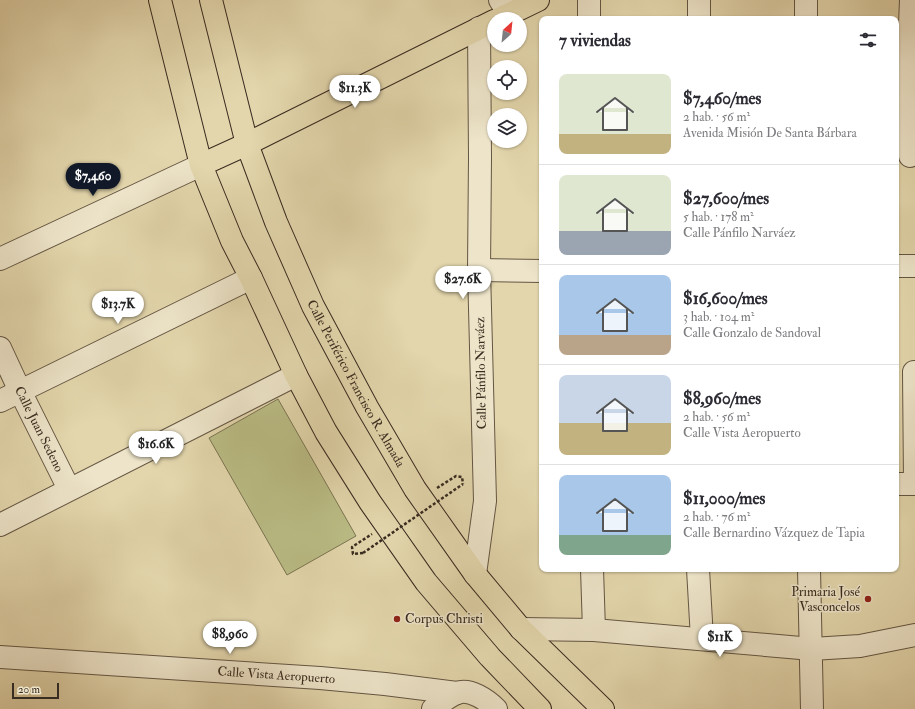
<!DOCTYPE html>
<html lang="es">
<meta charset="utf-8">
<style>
:root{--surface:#fff;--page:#f7f7f7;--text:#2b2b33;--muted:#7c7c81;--line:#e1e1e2;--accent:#111827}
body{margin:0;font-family:"IM FELL Double Pica",serif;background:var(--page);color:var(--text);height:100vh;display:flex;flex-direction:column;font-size:15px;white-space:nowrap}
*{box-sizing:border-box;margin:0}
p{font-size:13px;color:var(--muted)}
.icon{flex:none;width:22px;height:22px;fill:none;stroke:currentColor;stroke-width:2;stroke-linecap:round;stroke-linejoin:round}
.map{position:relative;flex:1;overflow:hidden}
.side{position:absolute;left:539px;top:16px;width:360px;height:556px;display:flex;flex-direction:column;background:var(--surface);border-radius:8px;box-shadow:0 1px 3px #0004}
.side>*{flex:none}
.needle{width:26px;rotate:27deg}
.fabs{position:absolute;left:487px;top:12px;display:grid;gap:8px}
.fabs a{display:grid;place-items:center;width:40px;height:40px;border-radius:50%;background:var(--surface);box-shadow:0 1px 3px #0004;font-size:20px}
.scale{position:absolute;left:12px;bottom:10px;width:47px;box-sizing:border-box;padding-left:4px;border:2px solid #392c20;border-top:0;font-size:11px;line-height:14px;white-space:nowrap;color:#392c20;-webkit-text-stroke:3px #ede4c9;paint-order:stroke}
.price{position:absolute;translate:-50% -34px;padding:0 9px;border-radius:14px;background:#fff;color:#222;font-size:13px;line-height:26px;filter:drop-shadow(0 1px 2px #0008)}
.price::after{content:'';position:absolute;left:50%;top:24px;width:12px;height:9px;margin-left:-6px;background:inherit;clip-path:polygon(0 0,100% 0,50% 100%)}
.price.selected{background:var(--accent);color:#fff}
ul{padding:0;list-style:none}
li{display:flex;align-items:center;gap:12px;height:100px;padding:0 20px}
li+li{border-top:1px solid var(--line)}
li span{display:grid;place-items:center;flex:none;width:112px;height:80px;border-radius:8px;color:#555}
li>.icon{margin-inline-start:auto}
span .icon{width:48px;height:48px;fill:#fffc;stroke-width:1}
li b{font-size:17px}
h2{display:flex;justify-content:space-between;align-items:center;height:48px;padding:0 20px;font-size:17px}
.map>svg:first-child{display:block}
</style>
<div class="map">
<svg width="915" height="709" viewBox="0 0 915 709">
<rect width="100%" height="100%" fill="#e3d6ac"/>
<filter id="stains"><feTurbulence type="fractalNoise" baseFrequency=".005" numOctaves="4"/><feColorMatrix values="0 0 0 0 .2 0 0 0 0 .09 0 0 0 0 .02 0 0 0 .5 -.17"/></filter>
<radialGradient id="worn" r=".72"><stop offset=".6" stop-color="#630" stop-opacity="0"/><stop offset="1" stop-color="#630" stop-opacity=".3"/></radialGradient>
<polygon fill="#babc85" stroke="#7a7452" points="278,399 356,536 287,575 209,438"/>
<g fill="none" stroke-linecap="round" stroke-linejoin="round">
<defs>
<g id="minor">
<polyline points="500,0 509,14"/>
<polyline points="589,19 589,0"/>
<polyline points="699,19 699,0"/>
<polyline points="806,19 806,0"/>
<polyline points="910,156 909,48 911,0"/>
<polyline points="0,259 201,165"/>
<polyline points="896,266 915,266"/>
<polyline points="479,270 542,271"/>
<path id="s1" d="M0 348 20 391 69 489"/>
<polyline points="914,372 915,484"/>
<polyline points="0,401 251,278"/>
<polyline points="896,484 915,484"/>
<polyline points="0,525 296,375"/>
<polyline points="592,569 594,630"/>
<polyline points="698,569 702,639"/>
<polyline points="809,569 812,709"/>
<polyline points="475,574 485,501 479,270 480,158 479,28"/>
<polyline points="521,629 594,630 812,649 860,646 915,635"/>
<path id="s2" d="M0 657 320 678 385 684 457 693"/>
<path d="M433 709C440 704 448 696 457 693 470 688 487 700 496 709"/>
</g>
<g id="major">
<polyline points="499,19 538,0"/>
<polyline points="201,165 247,144 494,21"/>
</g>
<g id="highway">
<polyline points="160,0 201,165 232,241 251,278 296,375 326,432 370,502 426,582 490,657 540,709"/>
<path id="s3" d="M211 0 247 144 276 222 313 306 367 407 415 489 475 574 521 629 603 709"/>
</g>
</defs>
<use href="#minor" stroke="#645643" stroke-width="24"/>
<use href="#major" stroke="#392c20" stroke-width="24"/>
<use href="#highway" stroke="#392c20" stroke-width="24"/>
<g stroke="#392c20" stroke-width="2.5" stroke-dasharray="3 2" stroke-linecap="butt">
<polyline points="437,488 456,476 462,477 463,484"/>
<polyline points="363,553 353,554 352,547 372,534"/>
</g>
<use href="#minor" stroke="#ede4c9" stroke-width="22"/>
<use href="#major" stroke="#e3d6ac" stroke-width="22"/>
<use href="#highway" stroke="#e3d6ac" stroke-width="22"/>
<polyline stroke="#392c20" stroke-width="2.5" stroke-dasharray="3 2" stroke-linecap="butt" points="363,553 463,484"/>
</g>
<g fill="#8f2418" stroke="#ede4c9" stroke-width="1.5">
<circle cx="868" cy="599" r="4"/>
<circle cx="397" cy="619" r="4"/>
</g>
<g text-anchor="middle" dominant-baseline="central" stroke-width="3" stroke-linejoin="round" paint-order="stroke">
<g font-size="13" fill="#392c20" stroke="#ede4c9">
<text transform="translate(481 373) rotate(-91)">Calle Pánfilo Narváez</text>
<text stroke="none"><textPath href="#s3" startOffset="412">Calle Periférico Francisco R. Almada</textPath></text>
<text stroke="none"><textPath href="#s1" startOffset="90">Calle Juan Sedeno</textPath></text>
<text stroke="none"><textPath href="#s2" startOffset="277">Calle Vista Aeropuerto</textPath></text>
</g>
<g font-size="13" fill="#392c20" stroke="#ede4c9" text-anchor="end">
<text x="860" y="592">Primaria José<tspan x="860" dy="15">Vasconcelos</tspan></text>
<text x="405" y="619" text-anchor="start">Corpus Christi</text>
</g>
</g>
<rect width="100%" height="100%" filter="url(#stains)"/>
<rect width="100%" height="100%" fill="url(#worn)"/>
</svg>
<div class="fabs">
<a><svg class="needle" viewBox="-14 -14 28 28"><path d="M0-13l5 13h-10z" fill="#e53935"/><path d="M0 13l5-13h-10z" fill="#7c7c81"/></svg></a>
<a><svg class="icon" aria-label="locate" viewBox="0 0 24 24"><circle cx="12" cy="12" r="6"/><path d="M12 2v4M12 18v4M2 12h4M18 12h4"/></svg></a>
<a><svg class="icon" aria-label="layers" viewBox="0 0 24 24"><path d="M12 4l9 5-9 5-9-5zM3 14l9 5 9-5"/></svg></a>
</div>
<div class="scale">20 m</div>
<b class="price" style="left:355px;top:109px">$11.3K</b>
<b class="price selected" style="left:93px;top:197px">$7,460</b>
<b class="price" style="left:463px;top:300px">$27.6K</b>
<b class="price" style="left:118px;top:325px">$13.7K</b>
<b class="price" style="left:156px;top:465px">$16.6K</b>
<b class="price" style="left:230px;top:655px">$8,960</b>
<b class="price" style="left:720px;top:658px">$11K</b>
<section class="side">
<h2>7 viviendas<svg class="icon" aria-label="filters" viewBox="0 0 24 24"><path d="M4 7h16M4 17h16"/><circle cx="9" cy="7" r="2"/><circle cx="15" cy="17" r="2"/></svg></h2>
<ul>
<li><span style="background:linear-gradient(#dfe7d0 75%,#c2b280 0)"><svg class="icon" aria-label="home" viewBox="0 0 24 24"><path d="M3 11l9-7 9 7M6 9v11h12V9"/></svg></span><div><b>$7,460/mes</b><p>2 hab. · 56 m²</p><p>Avenida Misión De Santa Bárbara</p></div></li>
<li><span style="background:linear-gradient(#dfe7d0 70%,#9aa5b1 0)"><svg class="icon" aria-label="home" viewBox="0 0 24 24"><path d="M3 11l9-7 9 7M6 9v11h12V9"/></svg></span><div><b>$27,600/mes</b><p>5 hab. · 178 m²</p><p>Calle Pánfilo Narváez</p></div></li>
<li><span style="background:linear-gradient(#a9c7e8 75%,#b9a48a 0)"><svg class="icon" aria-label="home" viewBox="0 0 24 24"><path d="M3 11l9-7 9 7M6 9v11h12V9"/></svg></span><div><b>$16,600/mes</b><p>3 hab. · 104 m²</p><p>Calle Gonzalo de Sandoval</p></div></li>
<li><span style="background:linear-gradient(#c9d6e8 60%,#c2b280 0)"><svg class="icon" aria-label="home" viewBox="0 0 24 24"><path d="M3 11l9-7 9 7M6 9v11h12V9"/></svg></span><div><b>$8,960/mes</b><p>2 hab. · 56 m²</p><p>Calle Vista Aeropuerto</p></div></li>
<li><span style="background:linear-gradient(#a9c7e8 75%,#7fa58c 0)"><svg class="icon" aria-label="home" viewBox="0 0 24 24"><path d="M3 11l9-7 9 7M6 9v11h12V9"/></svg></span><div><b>$11,000/mes</b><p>2 hab. · 76 m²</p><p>Calle Bernardino Vázquez de Tapia</p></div></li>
</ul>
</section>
</div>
